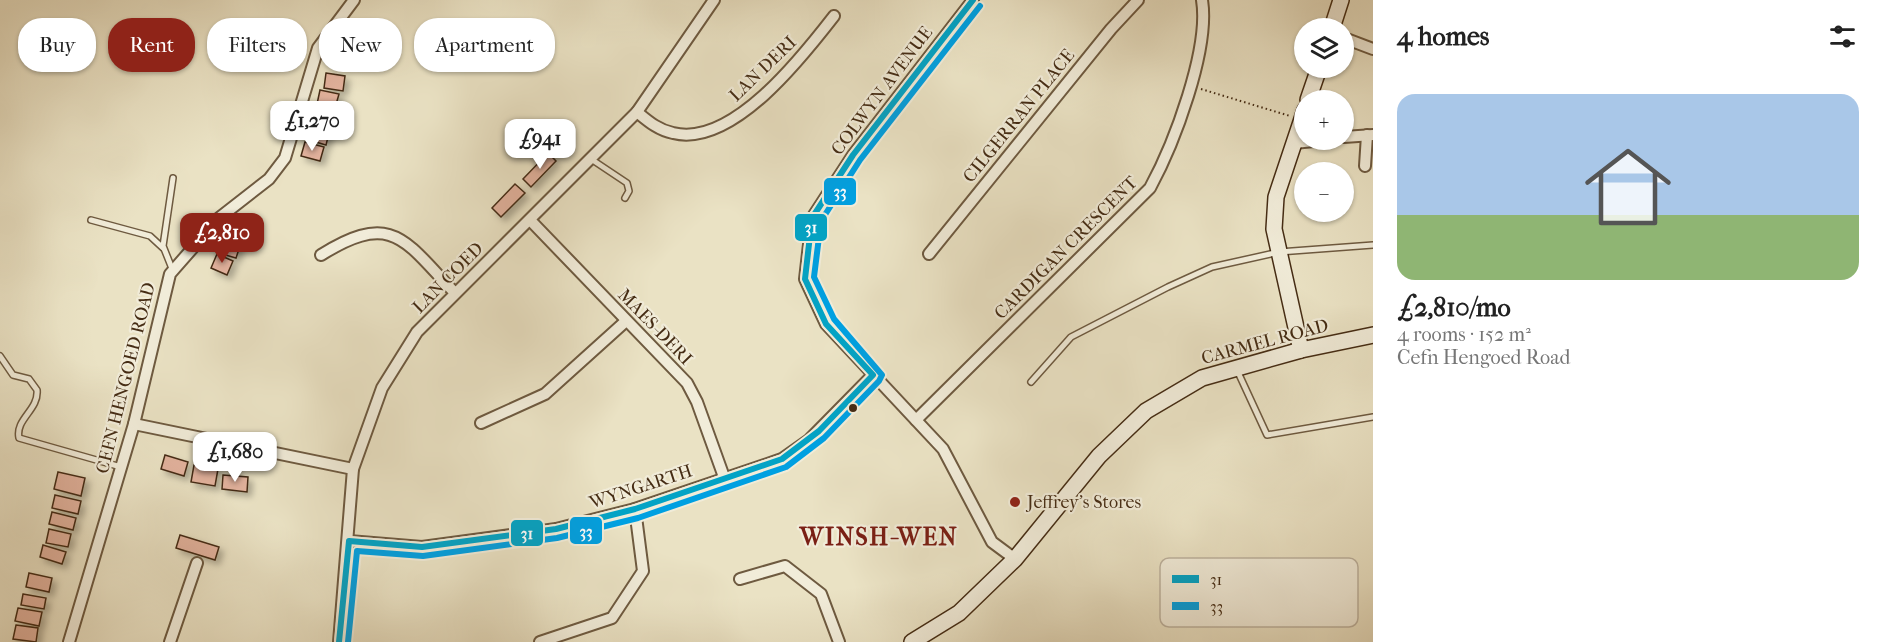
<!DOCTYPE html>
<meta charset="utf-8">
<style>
:root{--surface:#fff;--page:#f6f6f6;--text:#222;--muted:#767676;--accent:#8f2418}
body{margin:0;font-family:"IM FELL French Canon",serif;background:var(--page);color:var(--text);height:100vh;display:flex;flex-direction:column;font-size:22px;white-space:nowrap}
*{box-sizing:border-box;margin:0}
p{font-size:20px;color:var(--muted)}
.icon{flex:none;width:33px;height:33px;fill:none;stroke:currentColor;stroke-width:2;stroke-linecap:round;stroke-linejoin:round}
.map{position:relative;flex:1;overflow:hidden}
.drawer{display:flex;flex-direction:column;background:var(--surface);width:510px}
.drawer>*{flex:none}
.hud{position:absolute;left:18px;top:18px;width:570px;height:54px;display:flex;gap:12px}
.buttons{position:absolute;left:1294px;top:18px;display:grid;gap:12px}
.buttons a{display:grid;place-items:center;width:60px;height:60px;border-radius:50%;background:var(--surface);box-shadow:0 2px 4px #0004;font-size:30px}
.price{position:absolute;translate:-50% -51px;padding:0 14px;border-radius:12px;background:#fff;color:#222;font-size:20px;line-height:39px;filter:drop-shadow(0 2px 3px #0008)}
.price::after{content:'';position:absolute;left:50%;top:36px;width:18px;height:14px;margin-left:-9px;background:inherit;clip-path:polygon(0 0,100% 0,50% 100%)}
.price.on{background:var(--accent);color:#fff}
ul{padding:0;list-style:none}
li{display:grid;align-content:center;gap:12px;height:318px;padding:0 24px}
li span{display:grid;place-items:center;height:186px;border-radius:18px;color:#555}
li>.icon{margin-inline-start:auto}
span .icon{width:108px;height:108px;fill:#fffc;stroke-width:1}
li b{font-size:26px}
h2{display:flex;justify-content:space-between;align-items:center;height:72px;padding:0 24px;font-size:26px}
.chip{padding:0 21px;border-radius:24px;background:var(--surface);box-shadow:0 2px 4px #0004;font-size:21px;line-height:54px}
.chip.on{background:var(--accent);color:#fff}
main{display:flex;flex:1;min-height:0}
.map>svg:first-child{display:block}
</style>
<main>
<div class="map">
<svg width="1373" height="642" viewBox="0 0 1373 642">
<defs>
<filter id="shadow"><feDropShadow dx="4.5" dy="4.5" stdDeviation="3" flood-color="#0004"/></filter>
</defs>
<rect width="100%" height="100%" fill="#eae2c4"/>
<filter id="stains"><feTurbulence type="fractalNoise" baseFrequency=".00333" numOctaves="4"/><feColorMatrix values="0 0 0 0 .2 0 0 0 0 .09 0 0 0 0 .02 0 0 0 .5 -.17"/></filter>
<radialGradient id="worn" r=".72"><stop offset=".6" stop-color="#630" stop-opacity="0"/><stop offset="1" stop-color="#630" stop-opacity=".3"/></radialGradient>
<g fill="#e1b19c" stroke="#452c14" stroke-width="1.5" filter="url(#shadow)">
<polygon points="326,73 345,76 343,91 324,88"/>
<polygon points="320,90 339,94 335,108 317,104"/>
<polygon points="317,107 336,111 332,126 313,122"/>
<polygon points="313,124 330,129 326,145 309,140"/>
<polygon points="305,142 324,147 320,161 301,156"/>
<polygon points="548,153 556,161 531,187 523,179"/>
<polygon points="515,184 525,193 501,217 492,208"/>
<polygon points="227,241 240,246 236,258 222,254"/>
<polygon points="217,254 233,261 227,275 211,268"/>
<polygon points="165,455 188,462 184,476 161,469"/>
<polygon points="194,465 218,469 215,486 191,482"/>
<polygon points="58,472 85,478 81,496 54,489"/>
<polygon points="223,475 248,477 247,492 222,489"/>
<polygon points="55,495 81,501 78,514 52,508"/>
<polygon points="52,512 76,518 73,530 49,524"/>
<polygon points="49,529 71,534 68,547 46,543"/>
<polygon points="180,535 219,547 215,560 176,548"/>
<polygon points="43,545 66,552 62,564 40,557"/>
<polygon points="29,573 52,578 49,592 26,587"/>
<polygon points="23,594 46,598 44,609 21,605"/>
<polygon points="18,608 42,612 39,626 15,621"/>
<polygon points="16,625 38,628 36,642 13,639"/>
</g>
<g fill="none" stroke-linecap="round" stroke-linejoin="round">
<defs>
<g id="lane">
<polyline points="591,159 627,183 629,191 625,198"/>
<polyline points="91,220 150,236 163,248"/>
<polyline points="173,271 163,246 173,178"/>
<path d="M0 356 13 375 29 379 37 390C39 410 15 419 19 438L121 467"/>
<polyline points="1237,370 1267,435 1373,417"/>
<polyline points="1031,382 1071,337 1168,287 1212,267 1279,252 1373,245"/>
</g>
<g id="street">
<polyline points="973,0 853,155 812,218 805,279 826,324 943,449 992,542 1015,559"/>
<polyline points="1344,38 1373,49"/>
<path d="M637 112C648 121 658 130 673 133 732 148 803 56 834 16"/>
<polyline points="1344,137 1373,135"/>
<polyline points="1294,143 1324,140"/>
<polyline points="1365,166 1367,135"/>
<polyline points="530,220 687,383 697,402 724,477"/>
<polyline points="929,254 1111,29 1138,0"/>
<path d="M321 255C393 210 405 241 455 293"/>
<path d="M916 420 1150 188C1174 144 1210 49 1202 0"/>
<polyline points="481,423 545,394 626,321"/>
<polyline points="134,424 353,469"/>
<polyline points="349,541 422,547 556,529 635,509 782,459 809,440 873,375"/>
<polyline points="740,579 785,566 821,594 839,642"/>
<polyline points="69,642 134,424 170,274 219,218 269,179 285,158 318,48 354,0"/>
<polyline points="170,642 197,563"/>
<polyline points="339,642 353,469 382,388 417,332 637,112 714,0"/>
<polyline points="540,642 612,618 643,571 635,509"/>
</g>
<g id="secondary">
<polyline points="1332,28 1341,0"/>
<polyline points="1308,100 1319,68"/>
<polyline points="1301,350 1274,229 1276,197 1305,110"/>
<polyline points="912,642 959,613 1015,559 1099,456 1146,411 1202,378 1301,350 1373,335"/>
</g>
</defs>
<use href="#lane" stroke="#6e5a40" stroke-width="8"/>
<use href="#street" stroke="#6e5a40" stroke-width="14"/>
<use href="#secondary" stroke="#452c14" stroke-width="18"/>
<polyline stroke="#452c14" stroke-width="2" stroke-dasharray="1.5 3" stroke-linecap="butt" points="1201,89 1290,116"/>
<use href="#lane" stroke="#f1ecd9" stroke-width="5"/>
<use href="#street" stroke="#f1ecd9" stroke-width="10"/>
<use href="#secondary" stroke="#f1ecd9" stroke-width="15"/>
<defs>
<polyline id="bus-1" points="339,642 349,541 422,547 556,529 635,509 782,459 819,431 873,375 826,324 805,279 812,218 853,155 973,0"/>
<polyline id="bus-2" points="348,642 357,551 423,556 557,538 638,518 786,467 824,438 879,381 882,375 834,319 814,277 821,221 860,160 980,6"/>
</defs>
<use href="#bus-1" stroke="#f1ecd9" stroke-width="10"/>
<use href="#bus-2" stroke="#f1ecd9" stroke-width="10"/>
<use href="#bus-1" stroke="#03a3c5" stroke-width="6"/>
<use href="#bus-2" stroke="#00a0e1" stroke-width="6"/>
</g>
<circle fill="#452c14" stroke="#f1ecd9" stroke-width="2" cx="853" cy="408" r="5"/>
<circle fill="#8f2418" stroke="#f1ecd9" stroke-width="2" cx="1015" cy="502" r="6"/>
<g text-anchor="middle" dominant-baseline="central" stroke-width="4.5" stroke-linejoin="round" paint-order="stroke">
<g font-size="18" fill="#452c14" stroke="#f1ecd9">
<text transform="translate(763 69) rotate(-44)">LAN DERI</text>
<text transform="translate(882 91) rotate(-53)">COLWYN AVENUE</text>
<text transform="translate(1019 116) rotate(-51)">CILGERRAN PLACE</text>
<text transform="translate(1066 248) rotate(-45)">CARDIGAN CRESCENT</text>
<text transform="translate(448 278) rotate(-45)">LAN COED</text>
<text transform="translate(655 327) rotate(46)">MAES-DERI</text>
<text transform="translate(1265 342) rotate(-15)">CARMEL ROAD</text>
<text transform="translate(126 378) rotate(-76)">CEFN HENGOED ROAD</text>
<text transform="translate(641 487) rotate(-18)">WYNGARTH</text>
</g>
<g font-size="18" fill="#452c14" stroke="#f1ecd9" text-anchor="start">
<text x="1027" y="502">Jeffrey's Stores</text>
</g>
<g font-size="24" font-weight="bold" letter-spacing="1.5" fill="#7a1f14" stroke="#f1ecd9">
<text x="879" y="537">WINSH-WEN</text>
</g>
</g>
<rect x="1160" y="558" width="198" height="69" rx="9" fill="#f1ecd9" stroke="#bdb29e" stroke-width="1.5"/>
<rect x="1172" y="575" width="27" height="8" fill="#03a3c5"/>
<rect x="1172" y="602" width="27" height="8" fill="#00a0e1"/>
<g font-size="16" fill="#452c14">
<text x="1210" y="585">31</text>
<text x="1210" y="612">33</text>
</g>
<g stroke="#f1ecd9" stroke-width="2">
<rect x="823" y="177" width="34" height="29" rx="6" fill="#00a0e1"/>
<rect x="794" y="213" width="34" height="29" rx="6" fill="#03a3c5"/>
<rect x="569" y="516" width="34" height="29" rx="6" fill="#00a0e1"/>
<rect x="510" y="519" width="34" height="28" rx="6" fill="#03a3c5"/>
</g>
<g font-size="16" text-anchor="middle" font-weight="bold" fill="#fff">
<text x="840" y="197">33</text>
<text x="811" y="233">31</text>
<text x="586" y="537">33</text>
<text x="527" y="539">31</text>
</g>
<rect width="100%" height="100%" filter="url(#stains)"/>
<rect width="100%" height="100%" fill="url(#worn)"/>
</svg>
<div class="buttons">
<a><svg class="icon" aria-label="layers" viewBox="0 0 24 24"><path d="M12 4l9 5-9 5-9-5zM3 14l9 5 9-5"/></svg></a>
<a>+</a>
<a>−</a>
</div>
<b class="price" style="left:312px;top:152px">£1,270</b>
<b class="price" style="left:540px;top:170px">£941</b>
<b class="price on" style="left:222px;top:264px">£2,810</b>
<b class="price" style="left:235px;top:483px">£1,680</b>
<div class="hud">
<a class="chip">Buy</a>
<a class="chip on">Rent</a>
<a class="chip">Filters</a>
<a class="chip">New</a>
<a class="chip">Apartment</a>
</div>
</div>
<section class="drawer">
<h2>4 homes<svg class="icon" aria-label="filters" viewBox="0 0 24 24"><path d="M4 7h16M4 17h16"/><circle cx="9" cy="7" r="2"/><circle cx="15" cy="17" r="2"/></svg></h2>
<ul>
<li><span style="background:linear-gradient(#a9c7e8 65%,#8fb573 0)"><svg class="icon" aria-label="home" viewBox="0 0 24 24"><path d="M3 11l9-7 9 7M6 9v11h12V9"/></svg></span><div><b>£2,810/mo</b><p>4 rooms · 152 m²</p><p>Cefn Hengoed Road</p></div></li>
</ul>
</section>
</main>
